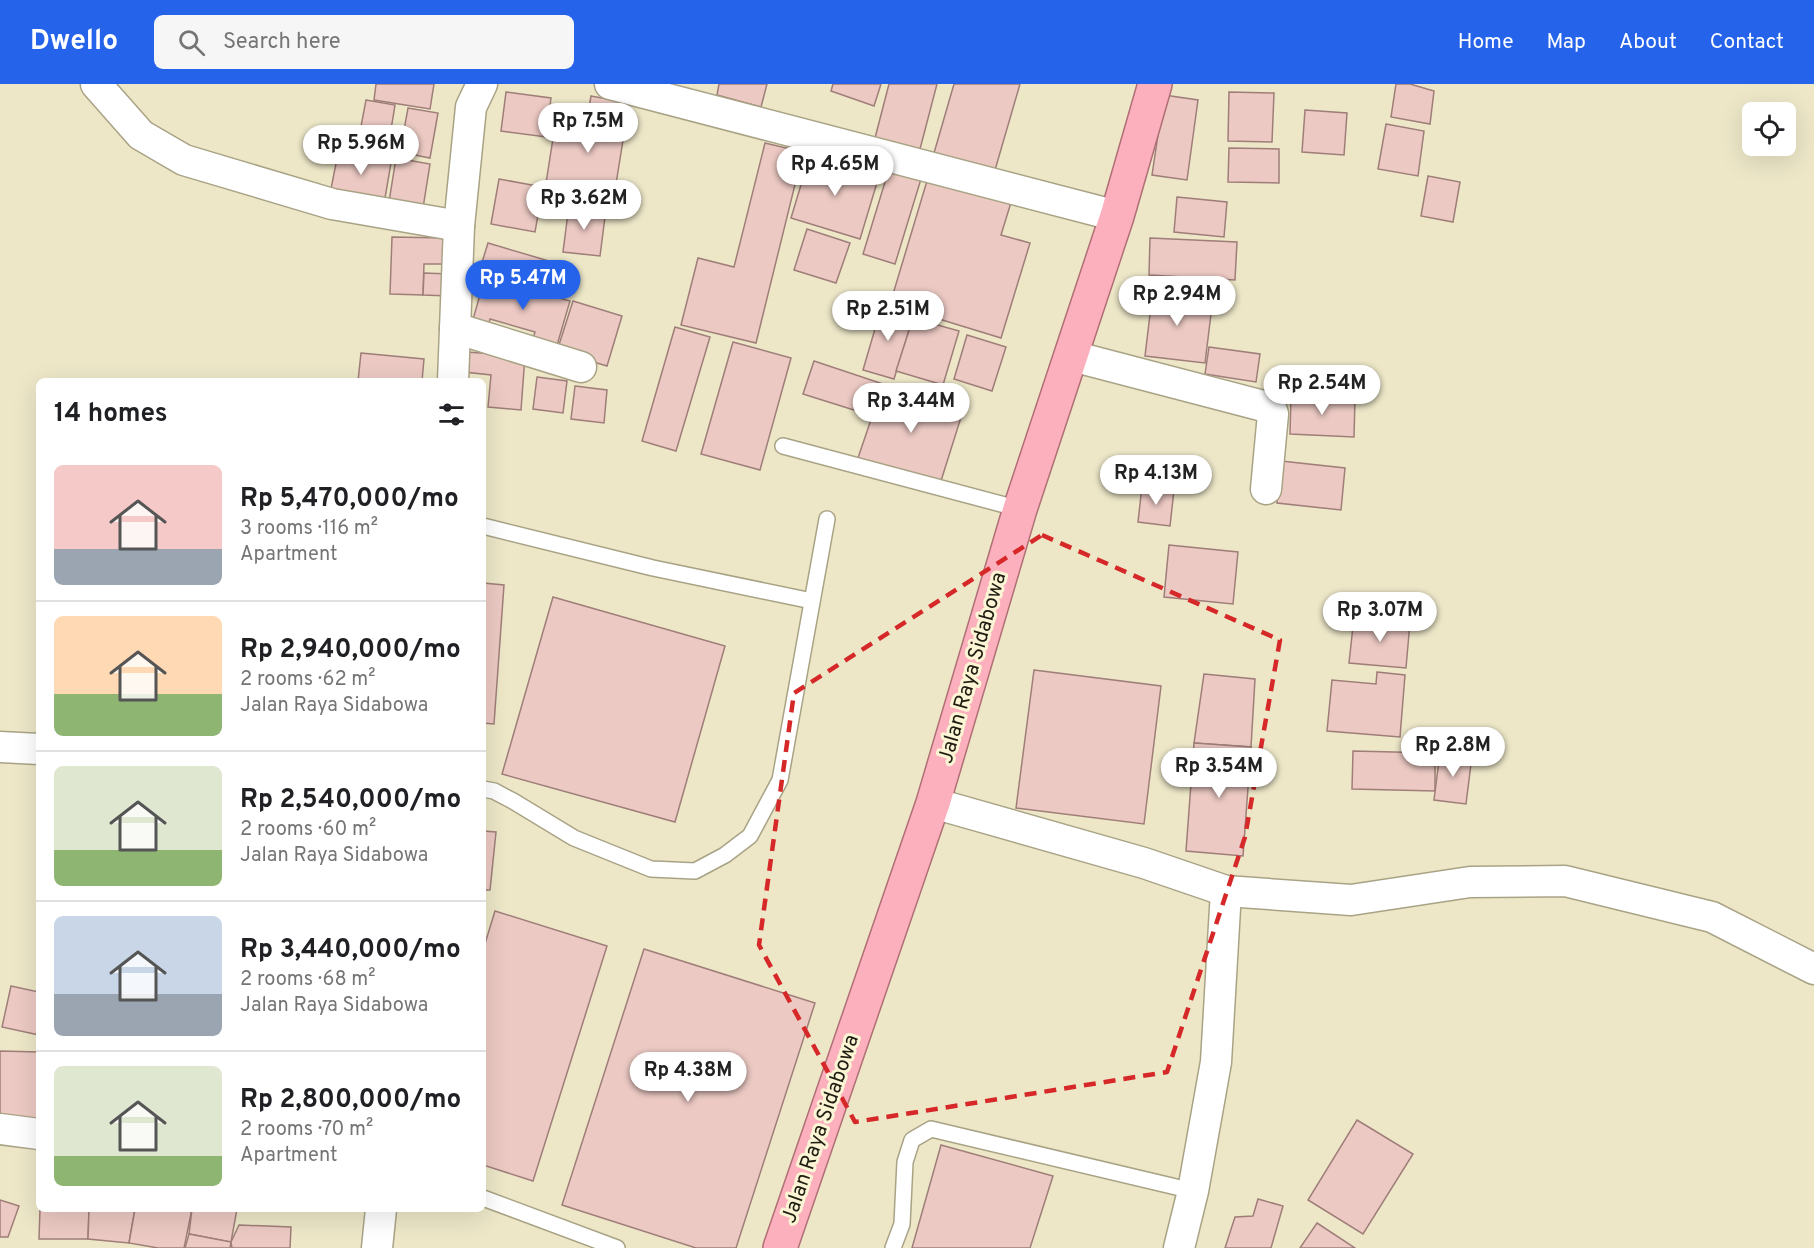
<!DOCTYPE html>
<meta charset="utf-8">
<style>
:root{--surface:#fff;--page:#f6f6f6;--text:#202124;--muted:#757577;--line:#e0e0e0;--accent:#2563eb}
body{margin:0;font-family:Overpass,sans-serif;background:var(--page);color:var(--text);height:100vh;display:flex;flex-direction:column;font-size:22px;white-space:nowrap}
*{box-sizing:border-box;margin:0}
p{font-size:20px;color:var(--muted)}
.icon{flex:none;width:33px;height:33px;fill:none;stroke:currentColor;stroke-width:2;stroke-linecap:round;stroke-linejoin:round}
.map{position:relative;flex:1;overflow:hidden}
.details{position:absolute;left:36px;top:294px;width:450px;height:834px;display:flex;flex-direction:column;background:var(--surface);border-radius:9px;box-shadow:0 6px 24px #0002}
.details>*{flex:none}
.fabs{position:absolute;left:1742px;top:18px;display:grid;gap:12px}
.fabs a{display:grid;place-items:center;width:54px;height:54px;border-radius:9px;background:var(--surface);box-shadow:0 6px 24px #0002;font-size:30px}
.price{position:absolute;translate:-50% -51px;padding:0 14px;border-radius:21px;background:#fff;color:#222;font-size:20px;line-height:39px;filter:drop-shadow(0 2px 3px #0008)}
.price::after{content:'';position:absolute;left:50%;top:36px;width:18px;height:14px;margin-left:-9px;background:inherit;clip-path:polygon(0 0,100% 0,50% 100%)}
.price.selected{background:var(--accent);color:#fff}
ul{padding:0;list-style:none}
li{display:flex;align-items:center;gap:18px;height:150px;padding:0 18px}
li+li{border-top:2px solid var(--line)}
li span{display:grid;place-items:center;flex:none;width:168px;height:120px;border-radius:9px;color:#555}
li>.icon{margin-inline-start:auto}
span .icon{width:72px;height:72px;fill:#fffc;stroke-width:1}
li b{font-size:26px}
h2{display:flex;justify-content:space-between;align-items:center;height:72px;padding:0 18px;font-size:26px}
header{display:flex;align-items:center;gap:36px;box-sizing:border-box;height:84px;padding:0 30px;background:var(--accent);color:#fff}
header strong{font-size:28px}
nav{display:flex;gap:33px;margin-inline-start:auto;font-size:21px}
.search{width:420px;height:54px;background:var(--page);display:flex;align-items:center;gap:15px;box-sizing:border-box;padding:0 21px;border-radius:9px;color:var(--muted);font-size:22px}
.map>svg:first-child{display:block}
</style>
<header>
<strong>Dwello</strong>
<div class="search"><svg class="icon" aria-label="search" viewBox="0 0 24 24"><circle cx="10" cy="10" r="6"/><path d="M15 15l6 6"/></svg>Search here</div>
<nav><a>Home</a><a>Map</a><a>About</a><a>Contact</a></nav>
</header>
<div class="map">
<svg width="1814" height="1164" viewBox="0 0 1814 1164">
<rect width="100%" height="100%" fill="#ede7c8"/>
<g fill="#ecc9c3" stroke="#9f7e79" stroke-width="1.5">
<polygon points="376,0 434,0 430,25 374,16"/>
<polygon points="719,0 767,0 761,23 717,11"/>
<polygon points="833,0 881,0 874,22 831,7"/>
<polygon points="889,0 937,0 920,65 875,54"/>
<polygon points="954,0 1020,0 995,86 934,69"/>
<polygon points="1396,0 1410,0 1434,7 1430,40 1391,33"/>
<polygon points="506,8 551,14 546,53 501,47"/>
<polygon points="1229,8 1274,9 1272,58 1228,57"/>
<polygon points="1164,11 1198,16 1187,96 1152,91"/>
<polygon points="591,12 629,19 615,106 594,103 591,120 544,112 554,48 584,53"/>
<polygon points="366,16 395,21 389,58 359,53"/>
<polygon points="408,24 438,29 430,74 400,68"/>
<polygon points="1305,26 1347,29 1344,71 1302,68"/>
<polygon points="1386,40 1424,47 1418,92 1378,85"/>
<polygon points="765,59 803,68 756,259 681,241 698,174 734,183"/>
<polygon points="339,64 392,73 384,120 330,110"/>
<polygon points="1229,64 1279,65 1279,99 1228,98"/>
<polygon points="810,71 879,92 860,155 791,134"/>
<polygon points="396,74 430,80 423,124 389,118"/>
<polygon points="889,85 921,95 895,180 863,170"/>
<polygon points="930,87 1013,112 1001,151 1030,159 1001,254 890,220"/>
<polygon points="1428,92 1460,98 1453,138 1421,132"/>
<polygon points="499,95 543,103 535,148 491,140"/>
<polygon points="1177,113 1227,118 1224,153 1174,148"/>
<polygon points="569,121 606,125 600,172 563,168"/>
<polygon points="807,145 850,159 836,199 794,186"/>
<polygon points="392,153 448,154 448,180 424,180 423,211 390,210"/>
<polygon points="1150,154 1237,158 1235,196 1149,191"/>
<polygon points="488,159 559,180 551,206 480,185"/>
<polygon points="424,189 449,190 449,212 423,211"/>
<polygon points="485,193 570,217 555,268 531,261 535,248 490,235 488,244 472,239"/>
<polygon points="1154,197 1174,199 1172,217 1212,222 1205,279 1145,272"/>
<polygon points="573,217 622,232 607,282 557,267"/>
<polygon points="882,221 914,230 894,295 863,286"/>
<polygon points="913,234 959,247 943,301 896,287"/>
<polygon points="675,243 710,253 676,367 642,357"/>
<polygon points="967,251 1006,263 992,307 954,295"/>
<polygon points="733,258 791,274 760,386 701,370"/>
<polygon points="1209,263 1260,270 1256,298 1205,290"/>
<polygon points="466,268 525,272 521,326 488,323 491,291 464,288"/>
<polygon points="361,269 424,275 422,297 358,297"/>
<polygon points="814,277 883,300 873,332 803,310"/>
<polygon points="537,293 567,297 563,329 533,325"/>
<polygon points="883,300 963,327 940,400 858,374"/>
<polygon points="575,302 607,306 604,339 571,335"/>
<polygon points="1291,312 1355,315 1354,353 1290,350"/>
<polygon points="1281,377 1345,384 1341,426 1277,419"/>
<polygon points="1142,402 1174,406 1170,442 1138,438"/>
<polygon points="1169,461 1238,468 1233,520 1164,513"/>
<polygon points="483,499 504,501 494,640 483,639"/>
<polygon points="553,513 725,562 675,738 502,690"/>
<polygon points="1354,533 1410,538 1406,584 1349,579"/>
<polygon points="1034,586 1161,602 1144,740 1016,724"/>
<polygon points="1377,588 1405,591 1400,653 1327,647 1332,596 1376,600"/>
<polygon points="1204,590 1255,595 1251,663 1194,659"/>
<polygon points="1194,659 1251,663 1243,772 1186,767"/>
<polygon points="1353,667 1435,669 1435,707 1352,705"/>
<polygon points="1440,668 1472,672 1466,720 1434,716"/>
<polygon points="483,747 496,748 490,806 483,806"/>
<polygon points="495,827 607,862 533,1097 483,1081 483,866"/>
<polygon points="644,865 815,919 736,1164 696,1164 562,1121"/>
<polygon points="11,902 39,908 39,951 2,943"/>
<polygon points="0,967 39,968 39,1036 0,1035"/>
<polygon points="1357,1036 1413,1070 1363,1150 1308,1116"/>
<polygon points="941,1061 1053,1092 1030,1164 912,1164"/>
<polygon points="1258,1115 1283,1122 1271,1164 1225,1164 1235,1133 1253,1132"/>
<polygon points="0,1116 19,1122 8,1153 0,1153"/>
<polygon points="40,1125 89,1125 88,1155 39,1155"/>
<polygon points="89,1125 135,1125 129,1159 88,1155"/>
<polygon points="135,1125 192,1125 184,1164 158,1164 129,1159"/>
<polygon points="192,1125 237,1125 231,1158 189,1150"/>
<polygon points="1317,1139 1355,1164 1300,1164"/>
<polygon points="239,1141 291,1143 290,1164 232,1164 231,1158"/>
<polygon points="189,1150 231,1158 230,1164 185,1164"/>
</g>
<g fill="none" stroke-linecap="round" stroke-linejoin="round">
<defs>
<g id="service">
<polyline points="783,362 1020,425"/>
<polyline points="483,442 653,484 812,517"/>
<polyline points="483,705 494,707 513,717 574,754 651,785 695,787 725,771 750,752 780,696 827,435"/>
<polyline points="483,1114 617,1164"/>
<polyline points="893,1164 902,1140 905,1078 912,1056 931,1045 1193,1107"/>
</g>
<g id="minor">
<polyline points="96,0 141,51 184,76 332,120 459,142"/>
<polyline points="610,0 1117,132"/>
<polyline points="455,244 581,283"/>
<polyline points="1072,272 1271,324 1273,330 1266,405"/>
<polyline points="453,297 459,142 471,23 482,0"/>
<polyline points="0,663 39,665"/>
<polyline points="933,719 1144,779 1226,807 1351,816 1470,798 1565,797 1712,833 1814,885"/>
<polyline points="0,1045 39,1050"/>
<polyline points="377,1164 381,1125"/>
<polyline points="1179,1164 1193,1107 1216,978 1226,807"/>
</g>
<polyline id="trunk" points="780,1164 933,719 1020,425 1117,132 1155,0"/>
</defs>
<use href="#service" stroke="#a9a386" stroke-width="18"/>
<use href="#minor" stroke="#a9a386" stroke-width="33"/>
<use href="#trunk" stroke="#af6f75" stroke-width="36"/>
<use href="#service" stroke="#fff" stroke-width="15"/>
<use href="#minor" stroke="#fff" stroke-width="30"/>
<use href="#trunk" stroke="#fcafbc" stroke-width="33"/>
</g>
<path fill="none" stroke="#d62828" stroke-width="4.5" stroke-dasharray="12 8" stroke-linejoin="round" d="M1042 451 1280 556 1245 753 1167 988 855 1038 759 861 794 609Z"/>
<g text-anchor="middle" dominant-baseline="central" stroke-width="6" stroke-linejoin="round" paint-order="stroke">
<g font-size="21" fill="#1f1d12" stroke="#fbf5d5">
<text transform="translate(973 584) rotate(-74)">Jalan Raya Sidabowa</text>
<text transform="translate(821 1045) rotate(-71)">Jalan Raya Sidabowa</text>
</g>
</g>
</svg>
<div class="fabs">
<a><svg class="icon" aria-label="locate" viewBox="0 0 24 24"><circle cx="12" cy="12" r="6"/><path d="M12 2v4M12 18v4M2 12h4M18 12h4"/></svg></a>
</div>
<b class="price" style="left:588px;top:70px">Rp 7.5M</b>
<b class="price" style="left:361px;top:92px">Rp 5.96M</b>
<b class="price" style="left:835px;top:113px">Rp 4.65M</b>
<b class="price" style="left:584px;top:147px">Rp 3.62M</b>
<b class="price selected" style="left:523px;top:227px">Rp 5.47M</b>
<b class="price" style="left:1177px;top:243px">Rp 2.94M</b>
<b class="price" style="left:888px;top:258px">Rp 2.51M</b>
<b class="price" style="left:1322px;top:332px">Rp 2.54M</b>
<b class="price" style="left:911px;top:350px">Rp 3.44M</b>
<b class="price" style="left:1156px;top:422px">Rp 4.13M</b>
<b class="price" style="left:1380px;top:559px">Rp 3.07M</b>
<b class="price" style="left:1453px;top:694px">Rp 2.8M</b>
<b class="price" style="left:1219px;top:715px">Rp 3.54M</b>
<b class="price" style="left:688px;top:1019px">Rp 4.38M</b>
<section class="details">
<h2>14 homes<svg class="icon" aria-label="filters" viewBox="0 0 24 24"><path d="M4 7h16M4 17h16"/><circle cx="9" cy="7" r="2"/><circle cx="15" cy="17" r="2"/></svg></h2>
<ul>
<li><span style="background:linear-gradient(#f6c9c9 70%,#9aa5b1 0)"><svg class="icon" aria-label="home" viewBox="0 0 24 24"><path d="M3 11l9-7 9 7M6 9v11h12V9"/></svg></span><div><b>Rp 5,470,000/mo</b><p>3 rooms · 116 m²</p><p>Apartment</p></div></li>
<li><span style="background:linear-gradient(#ffd9b3 65%,#8fb573 0)"><svg class="icon" aria-label="home" viewBox="0 0 24 24"><path d="M3 11l9-7 9 7M6 9v11h12V9"/></svg></span><div><b>Rp 2,940,000/mo</b><p>2 rooms · 62 m²</p><p>Jalan Raya Sidabowa</p></div></li>
<li><span style="background:linear-gradient(#dfe7d0 70%,#8fb573 0)"><svg class="icon" aria-label="home" viewBox="0 0 24 24"><path d="M3 11l9-7 9 7M6 9v11h12V9"/></svg></span><div><b>Rp 2,540,000/mo</b><p>2 rooms · 60 m²</p><p>Jalan Raya Sidabowa</p></div></li>
<li><span style="background:linear-gradient(#c9d6e8 65%,#9aa5b1 0)"><svg class="icon" aria-label="home" viewBox="0 0 24 24"><path d="M3 11l9-7 9 7M6 9v11h12V9"/></svg></span><div><b>Rp 3,440,000/mo</b><p>2 rooms · 68 m²</p><p>Jalan Raya Sidabowa</p></div></li>
<li><span style="background:linear-gradient(#dfe7d0 75%,#8fb573 0)"><svg class="icon" aria-label="home" viewBox="0 0 24 24"><path d="M3 11l9-7 9 7M6 9v11h12V9"/></svg></span><div><b>Rp 2,800,000/mo</b><p>2 rooms · 70 m²</p><p>Apartment</p></div></li>
</ul>
</section>
</div>
